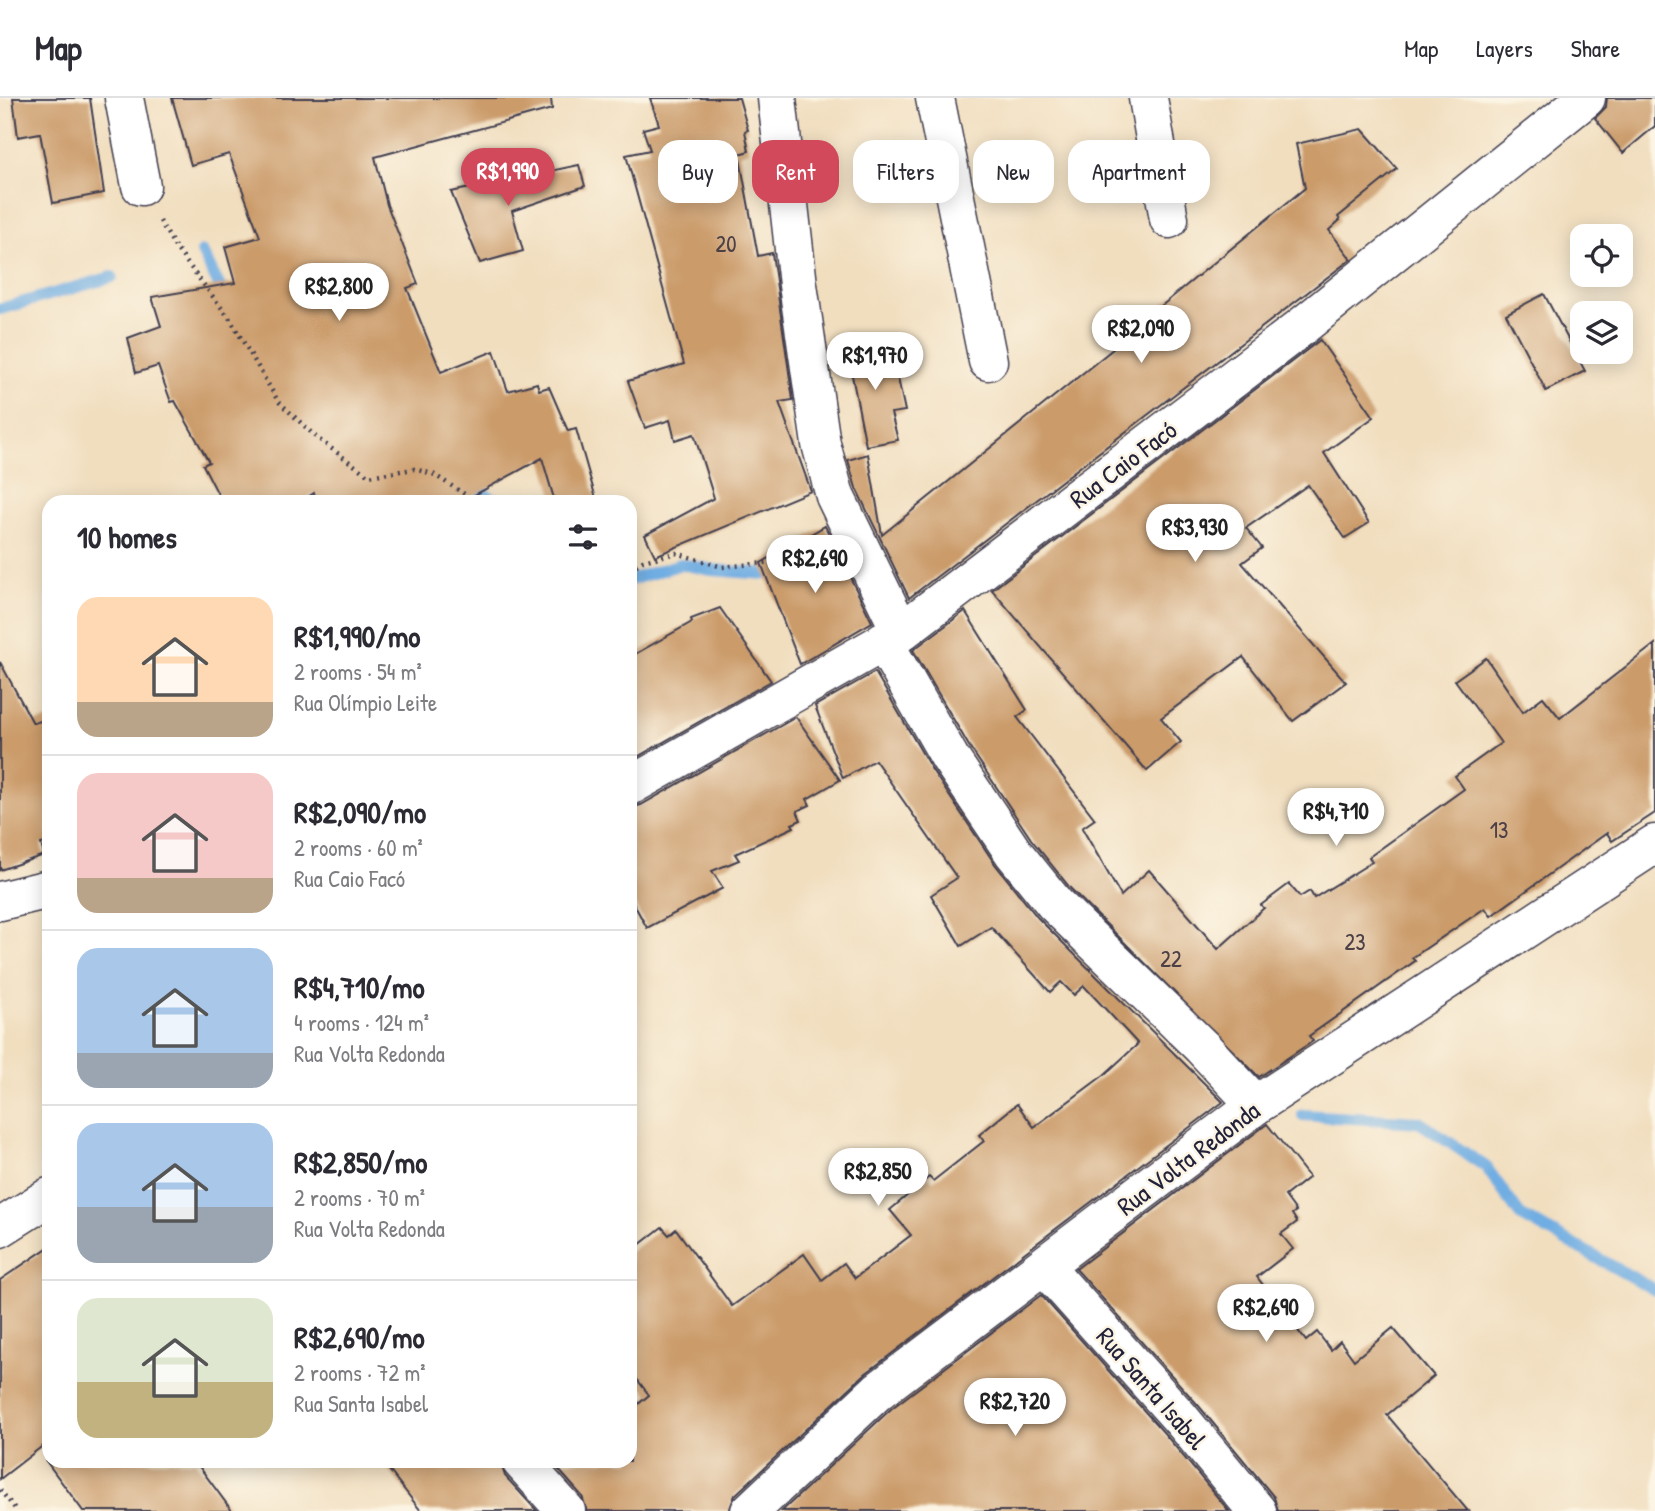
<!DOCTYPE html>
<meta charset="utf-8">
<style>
:root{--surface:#fff;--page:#f2f2f3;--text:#2b2b33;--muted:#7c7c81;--line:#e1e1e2;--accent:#d1495b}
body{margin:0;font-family:"Patrick Hand",sans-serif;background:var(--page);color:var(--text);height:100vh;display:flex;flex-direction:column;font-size:26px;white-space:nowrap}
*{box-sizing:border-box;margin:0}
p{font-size:23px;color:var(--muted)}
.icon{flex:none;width:38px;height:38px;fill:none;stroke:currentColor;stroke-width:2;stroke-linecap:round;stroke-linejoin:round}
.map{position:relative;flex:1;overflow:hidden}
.details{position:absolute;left:42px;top:397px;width:595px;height:973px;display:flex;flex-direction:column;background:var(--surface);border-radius:21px;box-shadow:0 4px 18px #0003}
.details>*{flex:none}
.guide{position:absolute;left:658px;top:42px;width:665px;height:63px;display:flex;gap:14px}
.buttons{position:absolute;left:1570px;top:126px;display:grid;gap:14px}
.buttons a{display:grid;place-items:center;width:63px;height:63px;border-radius:14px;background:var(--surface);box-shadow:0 4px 18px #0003;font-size:35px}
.price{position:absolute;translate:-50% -60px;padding:0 16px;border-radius:24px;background:#fff;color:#222;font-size:23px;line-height:46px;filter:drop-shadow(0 2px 4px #0008)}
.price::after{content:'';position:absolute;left:50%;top:42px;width:21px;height:16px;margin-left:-10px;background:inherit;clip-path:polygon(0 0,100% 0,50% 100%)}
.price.current{background:var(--accent);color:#fff}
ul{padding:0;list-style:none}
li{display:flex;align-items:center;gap:21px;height:175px;padding:0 35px}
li+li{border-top:2px solid var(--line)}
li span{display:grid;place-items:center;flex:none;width:196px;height:140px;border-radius:21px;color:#555}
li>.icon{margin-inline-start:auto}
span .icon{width:84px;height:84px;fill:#fffc;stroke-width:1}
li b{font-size:30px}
h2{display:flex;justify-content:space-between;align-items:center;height:84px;padding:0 35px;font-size:30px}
.chip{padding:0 24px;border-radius:21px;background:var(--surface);box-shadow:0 4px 18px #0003;font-size:24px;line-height:63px}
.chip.current{background:var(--accent);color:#fff}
header{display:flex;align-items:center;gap:42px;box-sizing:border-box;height:98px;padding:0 35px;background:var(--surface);border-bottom:2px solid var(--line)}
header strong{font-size:33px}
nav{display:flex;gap:38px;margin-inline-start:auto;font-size:24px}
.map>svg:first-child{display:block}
</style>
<header>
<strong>Map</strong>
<nav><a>Map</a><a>Layers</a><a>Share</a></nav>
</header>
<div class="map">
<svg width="1655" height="1413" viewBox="0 0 1655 1413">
<rect width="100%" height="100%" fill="#fcf5e5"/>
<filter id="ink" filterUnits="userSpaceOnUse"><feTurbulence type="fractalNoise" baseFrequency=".0143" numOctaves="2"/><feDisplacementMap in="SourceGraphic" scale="14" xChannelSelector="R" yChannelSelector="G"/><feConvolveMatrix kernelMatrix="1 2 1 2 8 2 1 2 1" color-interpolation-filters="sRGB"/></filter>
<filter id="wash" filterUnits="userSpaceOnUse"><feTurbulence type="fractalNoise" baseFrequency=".00686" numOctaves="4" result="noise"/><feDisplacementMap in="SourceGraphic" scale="28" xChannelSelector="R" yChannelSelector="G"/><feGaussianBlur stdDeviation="1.57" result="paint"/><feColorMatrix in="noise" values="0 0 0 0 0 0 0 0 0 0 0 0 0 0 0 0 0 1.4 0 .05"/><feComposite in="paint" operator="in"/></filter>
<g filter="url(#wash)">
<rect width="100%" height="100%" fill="#f1debf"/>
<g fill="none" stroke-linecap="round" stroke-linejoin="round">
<g stroke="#70ade2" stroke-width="12">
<polyline points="202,154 226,201"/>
<polyline points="0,211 112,179"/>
<polyline points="468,386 498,404"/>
<polyline points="630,482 681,466 712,472 781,477"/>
<polyline points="1303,1017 1419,1024 1486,1069 1520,1117 1655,1192"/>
</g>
</g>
<g id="blocks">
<g fill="#cb9b6b">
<polygon points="13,0 90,0 104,95 53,105 40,35 18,39"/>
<polygon points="172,0 551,0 552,11 375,59 387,107 418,186 407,190 441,274 494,253 508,293 537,285 539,292 549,289 568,333 576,331 597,404 555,404 542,360 462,404 318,404 314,395 300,404 222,404 203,367 209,364 175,303 171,304 158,268 136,275 128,240 161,228 152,199 235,185 225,149 260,139 229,56 191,67"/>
<polygon points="650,0 739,0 748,32 745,33 749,53 739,56 758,158 772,155 793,302 779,304 811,393 655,458 645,437 714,400 694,336 675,342 670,322 645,330 628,283 684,266 626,57 650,52 643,31 659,27"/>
<polygon points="1607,0 1655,0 1655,28 1623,55 1595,20 1606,9"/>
<polygon points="1362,31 1397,71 1338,119 1340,122 1329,132 1351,161 909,500 856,390 848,362 868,356 882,437 1134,234 1132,232 1305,90 1296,46"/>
<polygon points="579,67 585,88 512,113 523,153 480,165 451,94"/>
<polygon points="1544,196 1585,273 1546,293 1506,216"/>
<polygon points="872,241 878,264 894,262 905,313 891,315 898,342 866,348 846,247"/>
<polygon points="1320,242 1374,319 1324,355 1369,425 1345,440 1308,387 1246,430 1262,450 1242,465 1346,584 1293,623 1243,559 1161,620 1181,644 1147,673 992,492"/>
<polygon points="825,428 872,524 800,566 761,465"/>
<polygon points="720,510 771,583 630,663 630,559 692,524 691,521"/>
<polygon points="965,513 1027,612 1017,619 1095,721 1082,730 1121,798 1149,772 1218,851 1264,810 1261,807 1289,786 1300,799 1310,793 1314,800 1372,764 1369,759 1464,691 1455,678 1501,645 1455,582 1486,560 1523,614 1543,599 1560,620 1655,546 1655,715 1612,743 1607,735 1491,818 1485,810 1412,860 1415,863 1309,938 1313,943 1259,979 1071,791 1031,741 969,648 913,552"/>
<polygon points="0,564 33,625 49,621 49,744 41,746 44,757 0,772"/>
<polygon points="875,574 932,672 995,766 1038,820 1223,1004 865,1276 735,1397 729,1413 587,1413 582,1398 551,1363 630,1363 630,1313 649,1297 630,1272 630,1154 662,1129 669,1137 676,1131 732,1208 804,1156 822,1182 844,1165 855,1180 911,1137 890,1112 929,1079 933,1083 984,1043 979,1037 1017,1006 1034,1029 1104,977 1138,946 1084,888 1074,897 1061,884 1050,894 991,829 961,848 931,797 957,780 875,662 843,680 815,608"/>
<polygon points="796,619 840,682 807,701 810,707 797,713 801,722 792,726 794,729 735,756 739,762 712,773 723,790 647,830 630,799 630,710 641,707"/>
<polygon points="1267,1026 1309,1079 1285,1098 1296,1113 1292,1116 1297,1124 1281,1136 1293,1151 1257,1179 1306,1243 1317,1234 1331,1252 1340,1243 1354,1262 1393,1230 1434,1278 1387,1317 1468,1413 1278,1413 1274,1399 1198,1307 1076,1171"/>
<polygon points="49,1149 49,1343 0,1381 0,1182"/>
<polygon points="1041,1197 1164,1335 1229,1413 782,1413 892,1310"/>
<polygon points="46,1363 195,1363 232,1413 83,1413"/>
<polygon points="382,1363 500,1363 505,1378 537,1413 421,1413"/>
</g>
</g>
</g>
<g filter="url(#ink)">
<use href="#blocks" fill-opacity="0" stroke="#413e4f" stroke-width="2"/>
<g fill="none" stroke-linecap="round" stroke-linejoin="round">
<defs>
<g id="minor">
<polyline points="124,0 141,88"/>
<polyline points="777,0 798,187 821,346 835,398 901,534"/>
<polyline points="935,0 988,263"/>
<polyline points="1148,0 1169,121"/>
<polyline points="883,543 950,660 1013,754 1055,806 1202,949 1256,1007"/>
<polyline points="630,688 901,534 1295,234 1586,0"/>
<polyline points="0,803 49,791"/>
<polyline points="0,1130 49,1099"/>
<polyline points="1045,1169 1181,1321 1257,1413"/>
<polyline points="521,1363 566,1413"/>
<polyline points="750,1413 878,1293 1256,1007 1655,746"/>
</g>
</defs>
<use href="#minor" stroke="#413e4f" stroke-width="41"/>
<g stroke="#413e4f" stroke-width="4.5" stroke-dasharray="2 5" stroke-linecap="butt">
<polyline points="160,123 175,149 230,221 278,303 317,340 369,378 414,371 433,376 477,404"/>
<polyline points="630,471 643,463 676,455 722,469 819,460"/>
<polyline points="0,1392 17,1413"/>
</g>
<use href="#minor" stroke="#fff" stroke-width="38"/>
</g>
</g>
<g text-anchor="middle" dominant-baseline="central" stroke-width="5" stroke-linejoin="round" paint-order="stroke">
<g font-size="23" fill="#4c4047">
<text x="726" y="145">20</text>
<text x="1499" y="731">13</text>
<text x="1355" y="843">23</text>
<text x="1171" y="860">22</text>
</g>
<g font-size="26" fill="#22223b" stroke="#fcf5e5">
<text transform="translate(1123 366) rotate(-37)">Rua Caio Facó</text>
<text transform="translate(1188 1060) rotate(-37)">Rua Volta Redonda</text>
<text transform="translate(1152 1290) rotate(49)">Rua Santa Isabel</text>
</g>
</g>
</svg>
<div class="buttons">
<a><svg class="icon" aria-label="locate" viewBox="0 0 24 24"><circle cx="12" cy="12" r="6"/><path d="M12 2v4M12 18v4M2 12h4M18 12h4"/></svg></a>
<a><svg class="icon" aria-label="layers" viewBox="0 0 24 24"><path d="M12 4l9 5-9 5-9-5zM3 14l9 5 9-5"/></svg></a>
</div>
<b class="price current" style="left:508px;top:110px">R$1,990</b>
<b class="price" style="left:339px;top:225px">R$2,800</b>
<b class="price" style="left:1141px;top:267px">R$2,090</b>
<b class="price" style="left:875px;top:294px">R$1,970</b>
<b class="price" style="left:1195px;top:466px">R$3,930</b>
<b class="price" style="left:815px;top:497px">R$2,690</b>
<b class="price" style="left:1336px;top:750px">R$4,710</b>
<b class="price" style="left:878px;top:1110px">R$2,850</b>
<b class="price" style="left:1266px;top:1246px">R$2,690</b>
<b class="price" style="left:1015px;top:1340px">R$2,720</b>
<div class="guide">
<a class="chip">Buy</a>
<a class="chip current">Rent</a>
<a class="chip">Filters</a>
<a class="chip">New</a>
<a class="chip">Apartment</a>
</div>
<section class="details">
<h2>10 homes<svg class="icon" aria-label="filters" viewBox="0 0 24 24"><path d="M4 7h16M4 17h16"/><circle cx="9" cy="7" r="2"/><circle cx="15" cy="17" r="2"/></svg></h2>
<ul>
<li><span style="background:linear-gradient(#ffd9b3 75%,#b9a48a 0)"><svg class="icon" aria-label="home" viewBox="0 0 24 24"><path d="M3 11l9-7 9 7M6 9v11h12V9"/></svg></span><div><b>R$1,990/mo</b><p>2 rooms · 54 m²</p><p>Rua Olímpio Leite</p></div></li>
<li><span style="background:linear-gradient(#f6c9c9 75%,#b9a48a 0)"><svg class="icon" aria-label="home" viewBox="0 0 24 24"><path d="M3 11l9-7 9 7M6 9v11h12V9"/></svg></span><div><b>R$2,090/mo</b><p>2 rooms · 60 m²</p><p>Rua Caio Facó</p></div></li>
<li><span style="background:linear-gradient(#a9c7e8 75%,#9aa5b1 0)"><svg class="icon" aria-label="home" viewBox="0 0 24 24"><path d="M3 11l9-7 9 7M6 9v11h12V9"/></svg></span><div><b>R$4,710/mo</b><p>4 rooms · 124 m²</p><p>Rua Volta Redonda</p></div></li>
<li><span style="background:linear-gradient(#a9c7e8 60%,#9aa5b1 0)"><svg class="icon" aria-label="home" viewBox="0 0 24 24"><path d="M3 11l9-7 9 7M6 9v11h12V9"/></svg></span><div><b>R$2,850/mo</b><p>2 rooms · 70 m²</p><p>Rua Volta Redonda</p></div></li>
<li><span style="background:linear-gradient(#dfe7d0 60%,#c2b280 0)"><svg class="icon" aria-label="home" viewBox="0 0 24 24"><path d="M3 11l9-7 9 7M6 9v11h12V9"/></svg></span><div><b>R$2,690/mo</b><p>2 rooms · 72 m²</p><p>Rua Santa Isabel</p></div></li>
</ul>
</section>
</div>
